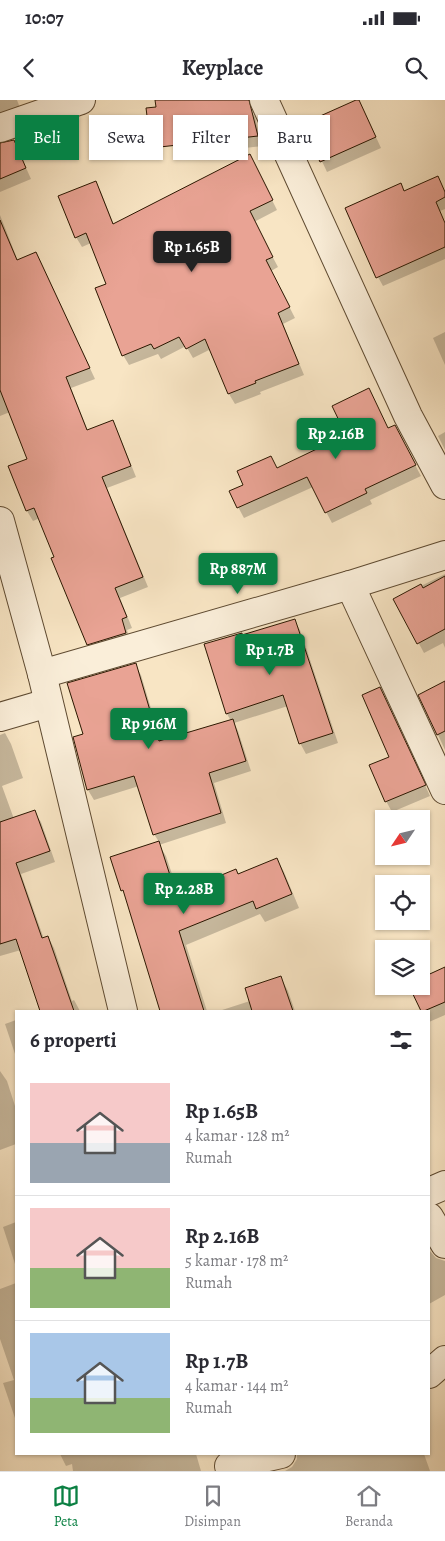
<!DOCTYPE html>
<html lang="id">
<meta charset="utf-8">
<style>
:root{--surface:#fff;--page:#f7f7f7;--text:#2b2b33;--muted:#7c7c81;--line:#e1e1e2;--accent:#0b8043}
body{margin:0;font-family:Alegreya,serif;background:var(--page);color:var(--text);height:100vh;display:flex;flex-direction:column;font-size:19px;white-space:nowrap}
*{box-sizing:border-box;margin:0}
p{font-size:16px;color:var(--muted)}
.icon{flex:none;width:28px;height:28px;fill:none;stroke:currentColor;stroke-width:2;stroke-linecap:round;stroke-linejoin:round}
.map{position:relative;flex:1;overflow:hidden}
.panel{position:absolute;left:15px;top:910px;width:415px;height:445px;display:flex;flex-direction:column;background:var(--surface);border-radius:0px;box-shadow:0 1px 4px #0004}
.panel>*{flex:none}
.top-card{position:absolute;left:15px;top:15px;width:415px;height:45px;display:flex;gap:10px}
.needle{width:32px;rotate:235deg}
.tools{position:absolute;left:375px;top:710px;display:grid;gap:10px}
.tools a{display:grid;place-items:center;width:55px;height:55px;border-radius:0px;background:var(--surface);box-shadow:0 1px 4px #0004;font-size:25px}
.price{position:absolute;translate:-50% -42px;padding:0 11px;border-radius:5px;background:var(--accent);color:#fff;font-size:16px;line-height:32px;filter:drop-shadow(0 1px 2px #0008)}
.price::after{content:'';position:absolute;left:50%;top:30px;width:15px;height:11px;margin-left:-8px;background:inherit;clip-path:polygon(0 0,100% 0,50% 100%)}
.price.current{background:#222;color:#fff}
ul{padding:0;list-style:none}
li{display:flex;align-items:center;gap:15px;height:125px;padding:0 15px}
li+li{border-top:1px solid var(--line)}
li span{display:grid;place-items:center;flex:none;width:140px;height:100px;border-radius:0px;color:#555}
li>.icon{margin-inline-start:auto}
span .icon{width:60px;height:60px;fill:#fffc;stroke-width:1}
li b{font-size:21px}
h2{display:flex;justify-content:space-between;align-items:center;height:60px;padding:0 15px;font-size:21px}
.pill{padding:0 18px;border-radius:0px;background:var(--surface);box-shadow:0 1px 4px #0004;font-size:18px;line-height:45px}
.pill.current{background:var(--accent);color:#fff}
.status{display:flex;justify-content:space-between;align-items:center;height:35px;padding:0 25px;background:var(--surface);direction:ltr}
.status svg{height:14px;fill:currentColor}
header{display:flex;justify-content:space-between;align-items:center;height:65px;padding:0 15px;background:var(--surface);font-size:22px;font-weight:600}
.dock{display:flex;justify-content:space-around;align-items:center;height:70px;border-top:1px solid var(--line);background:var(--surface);font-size:14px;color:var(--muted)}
.dock a{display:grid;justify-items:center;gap:2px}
.dock .current{color:var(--accent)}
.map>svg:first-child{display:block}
</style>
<div class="status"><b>10:07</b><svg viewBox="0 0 49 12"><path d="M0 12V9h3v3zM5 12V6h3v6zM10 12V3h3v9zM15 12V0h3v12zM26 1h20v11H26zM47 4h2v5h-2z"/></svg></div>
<header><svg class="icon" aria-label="back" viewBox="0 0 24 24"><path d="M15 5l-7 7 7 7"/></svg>Keyplace<svg class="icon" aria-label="search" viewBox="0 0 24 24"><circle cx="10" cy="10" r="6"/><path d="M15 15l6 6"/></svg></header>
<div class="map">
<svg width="445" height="1371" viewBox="0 0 445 1371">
<rect width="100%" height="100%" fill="#f8e5c4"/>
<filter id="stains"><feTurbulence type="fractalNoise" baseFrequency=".004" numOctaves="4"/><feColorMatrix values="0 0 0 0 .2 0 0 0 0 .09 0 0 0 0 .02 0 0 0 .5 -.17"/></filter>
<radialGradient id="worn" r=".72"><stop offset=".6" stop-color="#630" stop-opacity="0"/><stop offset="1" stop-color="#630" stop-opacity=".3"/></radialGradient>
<g fill="#0003">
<polygon points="0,0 17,0 23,16 0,24"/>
<polygon points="171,0 241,0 249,8 255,17 262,46 189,54 183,44"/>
<polygon points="364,11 381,48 327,72 306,27 320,19"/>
<polygon points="14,41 31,79 0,92 0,44"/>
<polygon points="255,66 277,110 254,122 278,167 271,171 295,218 283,224 304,275 260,292 261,294 235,304 229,294 211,249 193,258 186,246 161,259 158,254 129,265 123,255 108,184 91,143 82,147 76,137 95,82 101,92 114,125"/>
<polygon points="404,92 445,92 445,109 440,111 445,123 445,159 383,186 378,177"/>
<polygon points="0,115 18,161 36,153 95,279 71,288 88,331 112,321 118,332 136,377 107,388 148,487 120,498 132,528 127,530 131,544 94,555 88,544 40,418 33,421 27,411 29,359 10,312 0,316"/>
<polygon points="445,232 445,265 433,238"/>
<polygon points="445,332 445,350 438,336"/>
<polygon points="400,337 421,376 370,400 372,404 332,423 313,387 244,418 230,392 277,369"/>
<polygon points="445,474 445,548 443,543 424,553 395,499"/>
<polygon points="294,520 300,530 338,643 306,654 300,643 288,606 234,623 238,631 251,671 214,683 226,723 159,745 166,756 179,795 238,775 277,759 284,772 299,808 265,822 260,814 186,845 207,911 162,911 127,798 123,790 159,742 154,734 139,686 94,700 88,690 75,638 85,635 135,565 141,575 161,642 231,621 227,614 242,536"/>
<polygon points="445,583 445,650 420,596"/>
<polygon points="385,598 430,696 392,712 386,701 390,657"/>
<polygon points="5,633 11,644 23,678 2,686 14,719 34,712 41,722 55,762 21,774 44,839 48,837 54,848 72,901 74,900 80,911 42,911 21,850 0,856 0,635"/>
<polygon points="445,868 445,915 429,922 429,911 422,911 411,886 421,886"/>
<polygon points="281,878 288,891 295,911 219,911 250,901"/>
<polygon points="16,920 16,957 5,924"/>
<polygon points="0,971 7,981 16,1009 16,1044 0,1050"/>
<polygon points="16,1122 16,1167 3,1127"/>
<polygon points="429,1150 436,1158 445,1161 445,1195 429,1204"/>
<polygon points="16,1183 16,1321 3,1283 14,1280 0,1239 0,1189"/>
<polygon points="60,1354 196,1354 201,1371 73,1371 72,1364 66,1366"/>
<polygon points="297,1354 424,1354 430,1371 285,1371 292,1367 297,1359"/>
</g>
<g fill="#e9a394" stroke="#2b1700">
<polygon points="155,0 249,0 258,36 151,48 146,8 156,7"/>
<polygon points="356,0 359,0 376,37 320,62 304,26 318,19 318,17"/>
<polygon points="14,40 26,68 0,79 0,43"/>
<polygon points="250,54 273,100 250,111 273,157 266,160 290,207 278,213 299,264 255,281 256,283 228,294 205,239 186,249 179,237 154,249 151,244 122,256 95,188 106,184 86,133 75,138 58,96 96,81 113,124"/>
<polygon points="438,76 445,92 445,97 436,102 445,123 445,147 376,178 345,108 401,83 404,91"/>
<polygon points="0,120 17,160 36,152 90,268 66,277 87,330 113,320 131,366 102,377 143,477 115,488 127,517 122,519 126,533 87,545 51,458 54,457 34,408 26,411 8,366 27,359 0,290"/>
<polygon points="369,288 388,328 395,325 416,365 365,389 367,393 325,413 307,377 237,408 229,391 243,385 237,371 271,356 277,368 346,335 332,306"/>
<polygon points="445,476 445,529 417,544 393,499 421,484 423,488"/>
<polygon points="295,519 333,633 299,644 283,595 226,614 204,544 242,533 242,535"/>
<polygon points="136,563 159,641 233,619 246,661 209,673 221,713 153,735 134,676 87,690 73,637 83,634 67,583"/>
<polygon points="445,581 445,631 437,635 418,595"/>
<polygon points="380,587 426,685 385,702 369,665 389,657 362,595"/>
<polygon points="35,710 50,751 16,763 42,838 48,836 74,911 40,911 16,839 0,844 0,722"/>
<polygon points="159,741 176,794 236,769 238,774 277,758 292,794 256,809 253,801 179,831 204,911 160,911 123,790 121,791 110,757"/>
<polygon points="445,867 445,902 424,911 421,911 409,886 421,886 421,878"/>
<polygon points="281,876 293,911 252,911 245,888"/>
</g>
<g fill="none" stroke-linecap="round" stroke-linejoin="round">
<defs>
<g id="minor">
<polyline points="264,0 408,316 445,385"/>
<polyline points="0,28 81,0"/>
<polyline points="0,421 42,574 123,911"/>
<polyline points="350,485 445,690"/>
<polyline points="42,574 350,485 445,455"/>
<polyline points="0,617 48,603"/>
<polyline points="429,1092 445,1085"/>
<polyline points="429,1117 445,1144"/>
<polyline points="429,1274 445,1260"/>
<polyline points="229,1366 281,1354"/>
</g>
</defs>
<use href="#minor" stroke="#5e4a31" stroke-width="30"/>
<use href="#minor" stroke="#faeed9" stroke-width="28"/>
</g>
<rect width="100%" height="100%" filter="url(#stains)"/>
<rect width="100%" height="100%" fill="url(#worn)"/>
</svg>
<div class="tools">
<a><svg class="needle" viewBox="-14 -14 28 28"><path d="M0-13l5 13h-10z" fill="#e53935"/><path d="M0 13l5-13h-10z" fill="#7c7c81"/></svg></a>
<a><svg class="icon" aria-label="locate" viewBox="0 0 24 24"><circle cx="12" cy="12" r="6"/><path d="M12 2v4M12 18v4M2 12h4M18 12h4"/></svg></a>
<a><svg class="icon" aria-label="layers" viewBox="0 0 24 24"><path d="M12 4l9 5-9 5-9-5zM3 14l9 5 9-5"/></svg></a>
</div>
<b class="price current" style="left:192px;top:173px">Rp 1.65B</b>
<b class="price" style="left:336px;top:360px">Rp 2.16B</b>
<b class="price" style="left:238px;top:495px">Rp 887M</b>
<b class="price" style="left:270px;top:576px">Rp 1.7B</b>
<b class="price" style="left:149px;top:650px">Rp 916M</b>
<b class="price" style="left:184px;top:815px">Rp 2.28B</b>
<div class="top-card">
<a class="pill current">Beli</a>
<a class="pill">Sewa</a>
<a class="pill">Filter</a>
<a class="pill">Baru</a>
</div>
<section class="panel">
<h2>6 properti<svg class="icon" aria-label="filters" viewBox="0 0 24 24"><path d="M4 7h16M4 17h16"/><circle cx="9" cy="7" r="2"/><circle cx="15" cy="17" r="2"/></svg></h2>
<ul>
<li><span style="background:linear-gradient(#f6c9c9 60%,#9aa5b1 0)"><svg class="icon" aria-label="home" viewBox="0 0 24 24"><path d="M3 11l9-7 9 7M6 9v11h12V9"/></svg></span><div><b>Rp 1.65B</b><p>4 kamar · 128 m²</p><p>Rumah</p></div></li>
<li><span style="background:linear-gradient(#f6c9c9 60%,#8fb573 0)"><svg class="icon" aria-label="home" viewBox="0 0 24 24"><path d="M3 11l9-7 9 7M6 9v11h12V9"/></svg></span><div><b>Rp 2.16B</b><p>5 kamar · 178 m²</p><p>Rumah</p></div></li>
<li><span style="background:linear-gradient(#a9c7e8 65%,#8fb573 0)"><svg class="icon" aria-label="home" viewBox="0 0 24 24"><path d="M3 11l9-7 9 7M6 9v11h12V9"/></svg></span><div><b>Rp 1.7B</b><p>4 kamar · 144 m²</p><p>Rumah</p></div></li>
</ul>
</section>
</div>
<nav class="dock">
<a class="current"><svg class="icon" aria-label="map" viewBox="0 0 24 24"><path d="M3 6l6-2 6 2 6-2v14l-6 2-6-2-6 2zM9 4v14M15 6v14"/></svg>Peta</a>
<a><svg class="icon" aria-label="saved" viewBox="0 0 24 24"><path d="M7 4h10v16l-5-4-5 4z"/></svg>Disimpan</a>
<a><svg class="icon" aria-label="home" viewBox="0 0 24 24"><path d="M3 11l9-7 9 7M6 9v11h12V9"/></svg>Beranda</a>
</nav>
